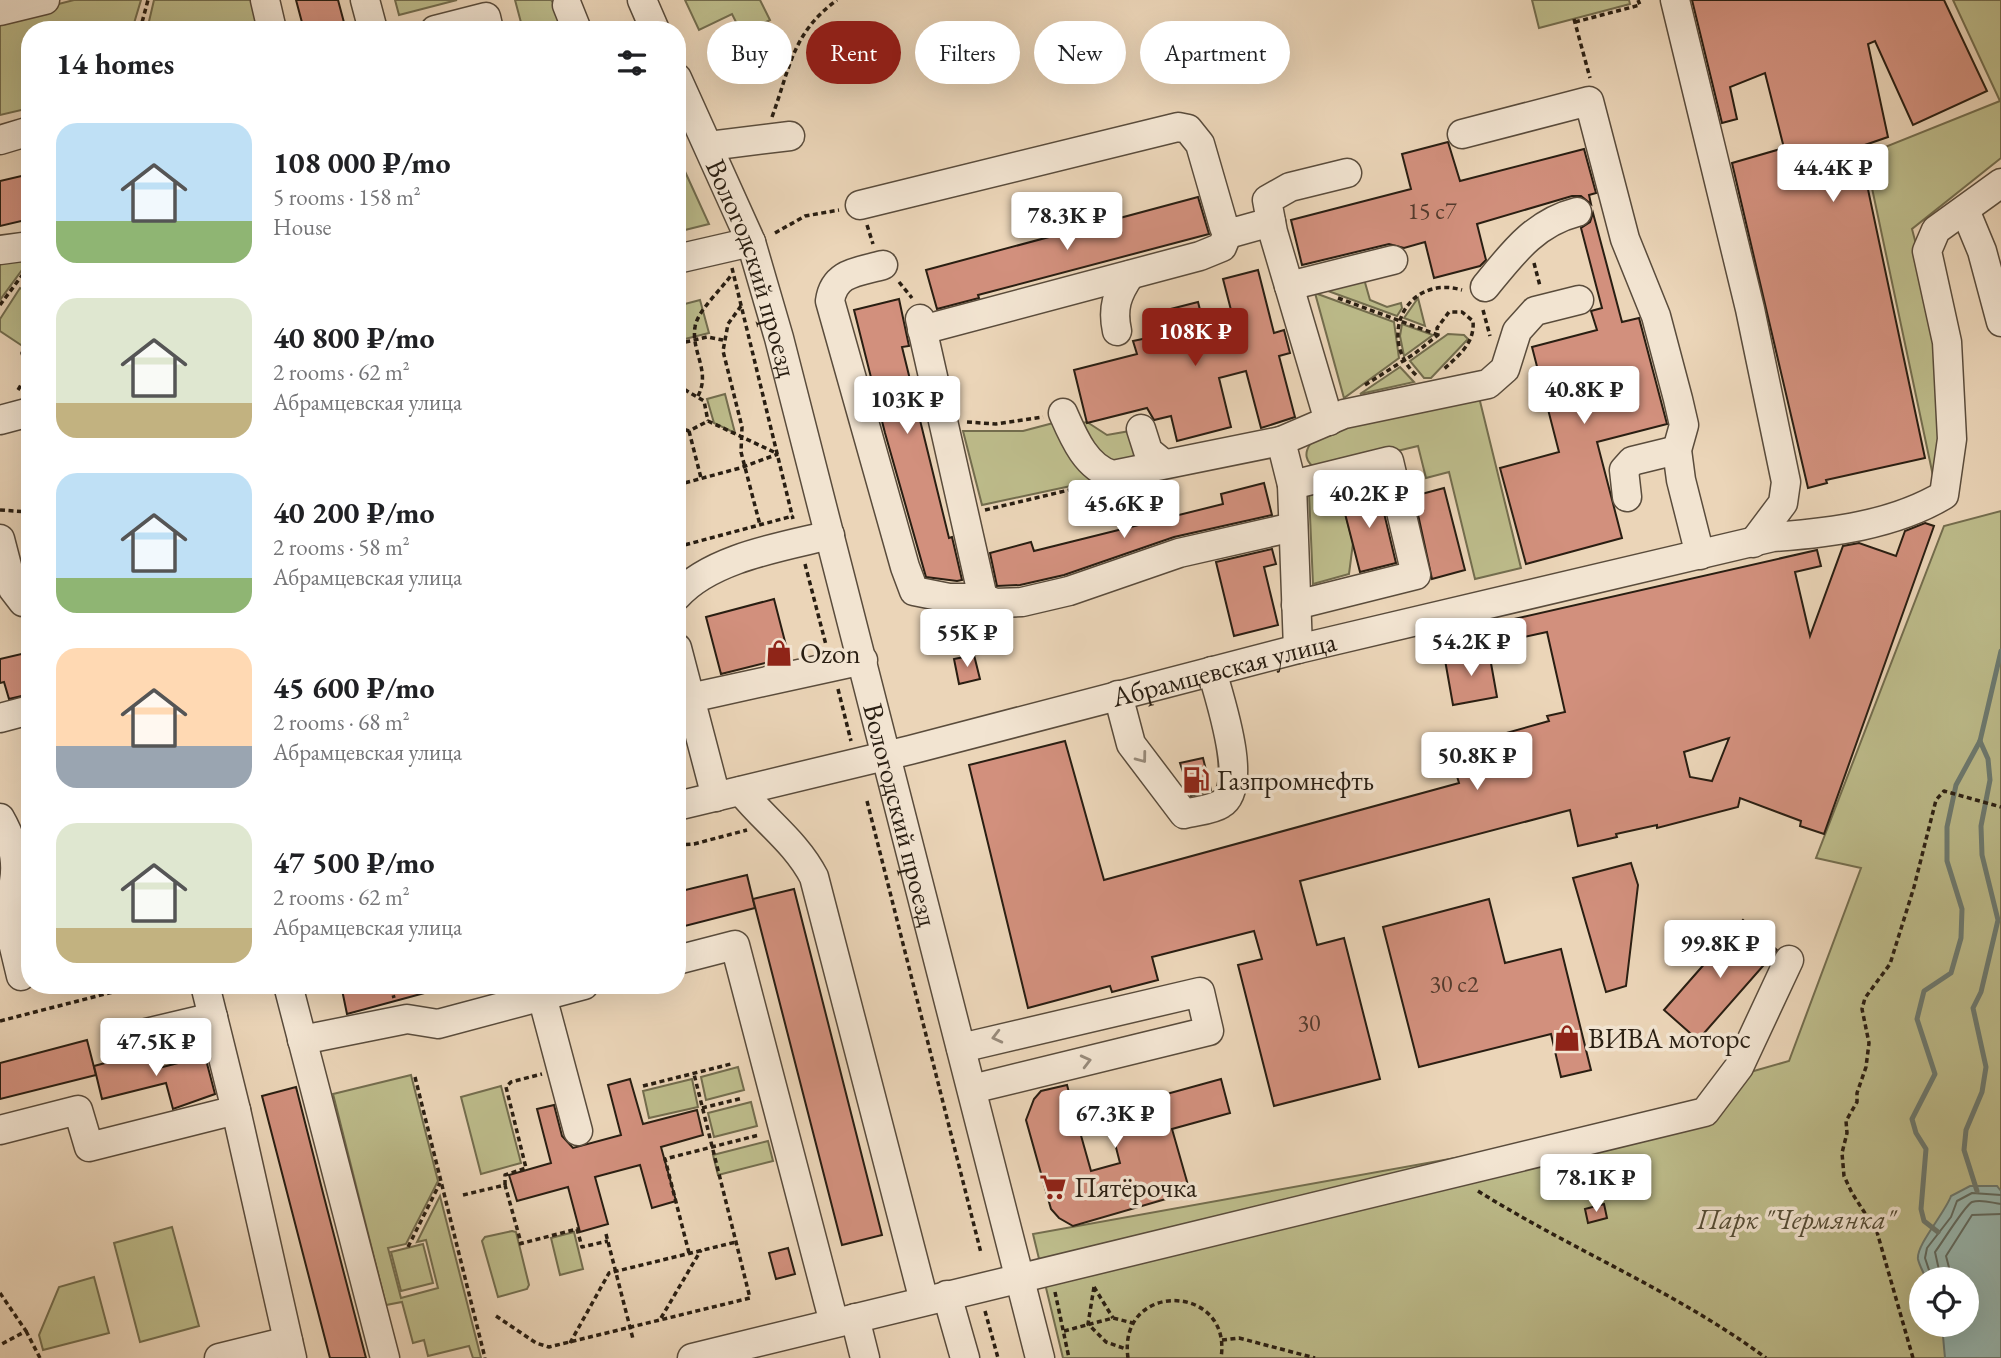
<!DOCTYPE html>
<meta charset="utf-8">
<style>
:root{--surface:#fff;--page:#f6f6f6;--text:#202124;--muted:#757577;--accent:#8f2418}
body{margin:0;font-family:"EB Garamond",serif;background:var(--page);color:var(--text);height:100vh;display:flex;flex-direction:column;font-size:26px;white-space:nowrap}
*{box-sizing:border-box;margin:0}
p{font-size:23px;color:var(--muted)}
.icon{flex:none;width:38px;height:38px;fill:none;stroke:currentColor;stroke-width:2;stroke-linecap:round;stroke-linejoin:round}
.map{position:relative;flex:1;overflow:hidden}
.drawer{position:absolute;left:21px;top:21px;width:665px;height:973px;display:flex;flex-direction:column;background:var(--surface);border-radius:28px;box-shadow:0 7px 28px #0002}
.drawer>*{flex:none}
.hud{position:absolute;left:707px;top:21px;width:665px;height:63px;display:flex;gap:14px}
.tools{position:absolute;left:1909px;top:1267px;display:grid;gap:14px}
.tools a{display:grid;place-items:center;width:70px;height:70px;border-radius:50%;background:var(--surface);box-shadow:0 7px 28px #0002;font-size:35px}
.price{position:absolute;translate:-50% -60px;padding:0 16px;border-radius:7px;background:#fff;color:#222;font-size:23px;line-height:46px;filter:drop-shadow(0 2px 4px #0008)}
.price::after{content:'';position:absolute;left:50%;top:42px;width:21px;height:16px;margin-left:-10px;background:inherit;clip-path:polygon(0 0,100% 0,50% 100%)}
.price.on{background:var(--accent);color:#fff}
ul{padding:0;list-style:none}
li{display:flex;align-items:center;gap:21px;height:175px;padding:0 35px}
li span{display:grid;place-items:center;flex:none;width:196px;height:140px;border-radius:21px;color:#555}
li>.icon{margin-inline-start:auto}
span .icon{width:84px;height:84px;fill:#fffc;stroke-width:1}
li b{font-size:30px}
h2{display:flex;justify-content:space-between;align-items:center;height:84px;padding:0 35px;font-size:30px}
.tag{padding:0 24px;border-radius:32px;background:var(--surface);box-shadow:0 7px 28px #0002;font-size:24px;line-height:63px}
.tag.on{background:var(--accent);color:#fff}
.map>svg:first-child{display:block}
</style>
<div class="map">
<svg width="2001" height="1358" viewBox="0 0 2001 1358">
<rect width="100%" height="100%" fill="#ebd5b8"/>
<filter id="stains"><feTurbulence type="fractalNoise" baseFrequency=".00286" numOctaves="4"/><feColorMatrix values="0 0 0 0 .2 0 0 0 0 .09 0 0 0 0 .02 0 0 0 .5 -.17"/></filter>
<radialGradient id="worn" r=".72"><stop offset=".6" stop-color="#630" stop-opacity="0"/><stop offset="1" stop-color="#630" stop-opacity=".3"/></radialGradient>
<g fill="#bdbc8b" stroke="#736d4e" stroke-width="2" fill-rule="evenodd">
<polygon points="74,0 141,0 132,30 30,30 30,108 0,115 0,19"/>
<polygon points="154,0 260,0 268,30 147,30"/>
<polygon points="395,0 457,0 399,15"/>
<polygon points="515,0 551,0 573,30 523,30"/>
<polygon points="685,0 760,0 770,20 742,34 732,14 699,30"/>
<polygon points="1532,0 1629,0 1630,4 1539,28"/>
<polygon points="1953,0 2001,0 2001,158 1912,229 1943,348 1936,490 1865,155 2000,101"/>
<polygon points="677,154 709,224 677,232"/>
<polygon points="0,256 30,259 0,300"/>
<polygon points="1362,272 1370,300 1387,307 1401,303 1402,308 1397,316 1317,287"/>
<polygon points="20,288 30,294 30,351 0,331 0,319"/>
<polygon points="1315,293 1394,322 1399,358 1344,398"/>
<polygon points="1418,298 1425,326 1404,318"/>
<polygon points="700,300 709,333 677,341 677,306"/>
<polygon points="1402,324 1433,335 1404,356 1400,336"/>
<polygon points="1448,334 1464,335 1468,339 1431,378 1424,378 1410,361"/>
<polygon points="1400,367 1414,382 1360,394"/>
<path d="M1477 389 1521 568 1475 579 1449 472 1426 478 1418 446 1318 470C1290 454 1319 431 1340 423 1384 408 1432 401 1477 389Z"/>
<polygon points="725,394 735,433 714,423 707,399"/>
<polygon points="1061,421 1094,481 982,505 963,431 1023,431"/>
<polygon points="1087,422 1107,435 1130,431 1134,454 1132,461 1109,464 1077,424"/>
<polygon points="1367,471 1380,479 1383,487 1341,498 1353,543 1349,574 1313,584 1309,493"/>
<path d="M2001 511V1358H1063L1033 1234 1705 1113 1740 1075 1789 1061 1861 868 1816 858 1944 526ZM1922 1279H1967V1325H1922Z"/>
<polygon points="738,1067 744,1090 706,1100 701,1077"/>
<polygon points="411,1075 438,1181 406,1244 388,1248 401,1298 438,1288 426,1240 417,1242 440,1196 481,1358 473,1358 469,1346 428,1356 424,1340 413,1343 402,1302 386,1305 333,1094"/>
<polygon points="692,1079 698,1107 649,1118 643,1091"/>
<polygon points="501,1086 521,1163 481,1174 461,1097"/>
<polygon points="751,1102 757,1126 714,1137 708,1113"/>
<polygon points="768,1141 773,1161 718,1175 713,1155"/>
<polygon points="172,1227 199,1326 140,1342 114,1243"/>
<polygon points="512,1231 516,1232 529,1285 527,1289 498,1297 482,1241 485,1237"/>
<polygon points="574,1232 583,1269 560,1275 551,1238"/>
<polygon points="423,1244 433,1283 401,1291 391,1252"/>
<polygon points="94,1277 109,1333 43,1350 39,1335 59,1287"/>
</g>
<path fill="#98b8b1" stroke="#6c7a71" stroke-width="2" d="M1970 1186H1997L2001 1191V1358H1945L1942 1325H1967V1279H1926C1924 1273 1919 1265 1918 1259 1916 1245 1945 1213 1951 1196Z"/>
<g fill="none" stroke-linecap="round" stroke-linejoin="round">
<g stroke="#606b62" stroke-width="2">
<polyline points="1932,1279 1925,1258 1927,1248 1951,1217 1957,1201 1972,1193 2001,1195"/>
<path d="M1941 1279 1935 1252C1942 1243 1965 1205 1972 1202 1982 1199 1992 1203 2001 1204"/>
<polyline points="1952,1279 1946,1256 1972,1215 2001,1214"/>
</g>
<g stroke="#6c7a71" stroke-width="5">
<polyline points="1977,1191 1964,1150 1966,1130 1982,1092 1986,1067 1973,1008 1981,992 1998,920 1982,855 1981,826 1990,780 1988,759 1980,741"/>
<polyline points="1938,1232 1924,1221 1921,1209 1926,1149 1916,1133 1912,1119 1935,1074 1917,1019 1924,991 1951,973 1961,938 1962,909 1947,861 1947,827 1956,785 1980,741 2001,651"/>
</g>
</g>
<g fill="#d2907d" stroke="#291e12" stroke-width="2" fill-rule="evenodd">
<polygon points="296,0 338,0 346,30 304,30"/>
<polygon points="1692,0 1944,0 1987,91 1913,125 1875,41 1868,44 1888,137 1859,147 1925,458 1826,480 1827,483 1808,488 1732,163 1784,148 1765,73 1730,87 1737,119 1722,123"/>
<polygon points="1448,142 1460,181 1584,149 1596,193 1589,195 1591,204 1581,196 1572,196 1477,224 1486,260 1480,266 1434,278 1425,242 1404,248 1389,244 1302,265 1291,220 1411,189 1402,154"/>
<polygon points="30,174 30,219 0,226 0,181"/>
<polygon points="1198,197 1209,234 978,295 979,298 937,309 926,270"/>
<polygon points="1593,213 1622,322 1639,318 1667,424 1597,442 1622,538 1526,564 1500,468 1559,452 1532,347 1597,330 1591,311 1602,308 1581,228 1590,222"/>
<polygon points="1258,270 1274,333 1284,330 1290,353 1279,356 1295,417 1261,428 1246,371 1219,378 1231,427 1177,441 1171,416 1154,420 1147,408 1087,423 1074,370 1137,354 1133,341 1152,337 1147,315 1198,302 1210,349 1239,341 1223,279"/>
<polygon points="899,299 909,346 902,347 949,538 952,537 962,580 957,581 926,577 885,433 854,310"/>
<polygon points="1264,483 1272,515 1174,537 1064,575 1020,585 997,586 990,553 1031,542 1034,551 1223,504 1221,494"/>
<polygon points="1378,488 1396,563 1360,572 1341,498"/>
<polygon points="1444,488 1465,570 1432,579 1414,496"/>
<path d="M1925 523 1934 526 1824 834 1800 826 1801 821 1740 798 1738 807 1657 828V825L1616 834 1617 837 1578 846 1570 810 1300 881 1317 945 1344 938 1380 1079 1274 1106 1238 965 1262 959 1254 931 1152 957 1158 980 1112 992 1110 986 1028 1008 969 765 1065 741 1104 880 1459 783 1449 749 1549 721 1547 716 1565 712 1547 632 1506 641 1501 622 1817 550 1821 566 1795 572 1810 636 1843 546 1859 543 1896 556 1905 531ZM1729 738 1712 781 1690 777 1684 752Z"/>
<polygon points="1272,549 1276,564 1264,567 1278,625 1234,636 1216,562"/>
<polygon points="774,599 789,657 721,674 706,617"/>
<polygon points="30,652 30,694 9,699 4,682 0,683 0,659"/>
<polygon points="1489,652 1497,697 1453,705 1445,660"/>
<polygon points="974,655 980,679 959,684 954,659"/>
<polygon points="1203,758 1211,790 1191,796 1180,763"/>
<polygon points="1631,863 1638,885 1626,986 1606,992 1573,878"/>
<polygon points="747,875 755,908 677,928 677,892"/>
<polygon points="794,889 882,1235 842,1245 753,899"/>
<polygon points="1489,899 1505,963 1561,949 1591,1070 1561,1077 1551,1034 1419,1067 1383,927"/>
<polygon points="1743,920 1777,950 1698,1040 1664,1010"/>
<polygon points="341,985 431,985 432,991 347,1014"/>
<polygon points="87,1040 96,1075 0,1099 0,1063"/>
<polygon points="150,1051 155,1069 205,1056 215,1094 173,1109 166,1083 102,1099 94,1066"/>
<polygon points="630,1079 643,1124 697,1110 703,1135 661,1147 676,1201 652,1208 640,1165 595,1177 608,1224 580,1232 568,1187 517,1201 509,1175 551,1163 537,1109 554,1105 562,1136 573,1148 621,1135 608,1085"/>
<path d="M1221 1079 1230 1113 1172 1129 1190 1192 1073 1226 1059 1218 1051 1209 1026 1120 1034 1099 1041 1091 1067 1085 1076 1119ZM1110 1124 1120 1163 1091 1171 1080 1132Z"/>
<polygon points="296,1087 323,1193 366,1358 330,1358 262,1096"/>
<polygon points="1604,1204 1607,1218 1588,1223 1585,1209"/>
<polygon points="788,1248 795,1274 776,1279 769,1253"/>
</g>
<g fill="none" stroke-linecap="round" stroke-linejoin="round">
<defs>
<g id="minor">
<polyline points="265,0 272,30"/>
<polyline points="365,0 373,30"/>
<polyline points="642,0 655,30"/>
<polyline points="1675,0 1750,309 1786,482 1783,503 1753,543"/>
<polyline points="567,5 577,30"/>
<polyline points="0,11 45,0"/>
<polyline points="435,30 486,17 489,30"/>
<path id="s1" d="M677 78 751 242 779 338 1040 1358"/>
<polyline points="1462,134 1589,101 1625,239 1656,316 1678,399 1684,425 1677,450 1681,480 1700,555"/>
<polyline points="0,140 30,131"/>
<polyline points="709,146 790,136"/>
<polyline points="860,205 1178,127 1188,129 1200,144 1224,227 1235,232 1271,222"/>
<polyline points="1965,210 1982,251 2001,322"/>
<polyline points="0,250 30,246"/>
<polyline points="677,259 751,242"/>
<path d="M883 265C858 272 834 272 830 301L905 567 914 591 949 598H983L995 603 1022 602 1069 591 1179 553 1293 527"/>
<polyline points="1289,286 1393,260"/>
<path d="M1485 287C1512 254 1534 223 1577 212"/>
<polyline points="920,319 983,598"/>
<polyline points="922,330 1200,256 1222,247 1229,230"/>
<path d="M1117 331C1112 308 1117 294 1130 275"/>
<path d="M1063 413C1073 436 1086 468 1113 475L1281 441"/>
<polyline points="0,420 30,412"/>
<polyline points="1329,421 1273,232 1267,200 1290,187 1347,173"/>
<polyline points="1141,429 1148,451 1164,464"/>
<polyline points="1292,485 1389,461 1416,575 1296,605"/>
<polyline points="1627,497 1624,470 1632,461 1677,450"/>
<polyline points="0,539 13,589 23,602 30,602"/>
<path d="M677 596C711 558 781 547 830 535"/>
<polyline points="677,648 716,797"/>
<polyline points="1298,649 1292,485 1281,441 1344,414 1488,384 1505,369 1517,331 1535,311 1579,300"/>
<path d="M1118 695 1131 744 1184 814C1195 811 1212 810 1221 804 1250 787 1219 697 1212 671"/>
<polyline points="690,698 863,660"/>
<polyline points="0,718 30,710"/>
<path d="M741 791C765 821 796 842 814 877L924 1301"/>
<path id="s2" d="M677 806 910 750 1298 649 1773 537C1830 533 1894 525 1944 495L1952 439 1947 342 1927 251 1936 230 2001 183"/>
<path d="M0 818C15 844 20 869 10 897L0 900"/>
<polyline points="10,897 10,930 21,976"/>
<polyline points="677,960 735,945 834,1323"/>
<polyline points="288,985 385,1358"/>
<polyline points="542,996 578,1131"/>
<polyline points="125,1038 213,1017"/>
<polyline points="302,1040 407,1019 438,1024 584,985"/>
<polyline points="961,1048 1200,992 1209,1031 972,1089"/>
<polyline points="236,1110 292,1358"/>
<polyline points="0,1130 78,1110 89,1147 236,1110 205,985"/>
<polyline points="947,1295 965,1358"/>
<polyline points="855,1318 865,1358"/>
<polyline points="219,1358 288,1341"/>
<polyline points="692,1358 1705,1112 1739,1067 1789,960"/>
</g>
</defs>
<use href="#minor" stroke="#5a4c3c" stroke-width="31"/>
<g stroke="#291e12" stroke-width="3.5" stroke-dasharray="5 3.5" stroke-linecap="butt">
<polyline points="1574,19 1590,78"/>
<polyline points="1575,22 1640,5 1638,0"/>
<polyline points="140,30 148,0"/>
<path d="M772 117C790 68 792 33 837 0"/>
<polyline points="867,225 873,244"/>
<polyline points="775,233 805,216 839,210"/>
<polyline points="1534,263 1540,286"/>
<polyline points="732,268 793,519"/>
<polyline points="899,282 912,298"/>
<polyline points="1338,298 1438,335"/>
<polyline points="0,305 26,270"/>
<polyline points="741,306 728,324 723,351 742,427 741,452 760,525"/>
<polyline points="1483,310 1490,336"/>
<polyline points="677,344 707,337 723,340"/>
<polyline points="28,373 22,353 30,337"/>
<path d="M1416 375C1376 337 1407 274 1462 290"/>
<polyline points="677,385 704,401 708,421"/>
<path d="M1365 385 1414 354 1438 335 1437 328 1449 312H1462L1473 321C1475 343 1459 355 1444 369"/>
<polyline points="18,390 30,370"/>
<path d="M698 396C711 371 691 352 695 327 697 311 722 289 732 274"/>
<polyline points="967,422 996,424 1043,417"/>
<polyline points="677,427 689,431 708,421 776,453"/>
<polyline points="689,431 701,478"/>
<polyline points="677,485 740,468 778,454"/>
<polyline points="0,510 30,512"/>
<polyline points="985,510 1086,486"/>
<polyline points="677,547 793,516"/>
<polyline points="805,564 826,645"/>
<polyline points="838,689 851,741"/>
<polyline points="867,801 981,1253"/>
<polyline points="677,845 694,844 747,830"/>
<polyline points="391,987 394,998"/>
<polyline points="0,1021 140,985"/>
<polyline points="415,1077 485,1358"/>
<polyline points="643,1086 731,1064"/>
<polyline points="702,1108 743,1098"/>
<polyline points="505,1185 505,1175 526,1168 506,1087 511,1082 542,1074"/>
<path d="M1478 1191C1572 1250 1677 1292 1766 1358"/>
<polyline points="463,1195 505,1185 521,1243"/>
<polyline points="606,1234 633,1339"/>
<polyline points="519,1244 577,1229 582,1247 608,1241"/>
<polyline points="408,1247 440,1183"/>
<polyline points="689,1253 665,1159 759,1135"/>
<polyline points="1094,1287 1088,1324 1106,1342 1126,1349"/>
<polyline points="1094,1287 1113,1318"/>
<polyline points="1055,1292 1069,1358"/>
<polyline points="0,1293 26,1331 0,1345"/>
<polyline points="985,1311 998,1358"/>
<polyline points="496,1316 536,1343 549,1347 750,1298 694,1074"/>
<polyline points="661,1318 701,1250"/>
<polyline points="26,1331 40,1358"/>
<polyline points="1064,1331 1113,1318 1133,1323"/>
<polyline points="1222,1340 1239,1338 1315,1358"/>
<polyline points="570,1343 609,1273 736,1242"/>
<path d="M1128 1358C1117 1280 1233 1283 1221 1358"/>
<polyline points="1913,1358 1877,1232 1852,1193 1844,1176 1842,1153 1847,1133 1846,1121 1857,1102 1857,1093 1866,1067 1869,1043 1862,1009 1865,998 1890,964 1914,887 1936,800 1944,791 2001,807"/>
</g>
<use href="#minor" stroke="#f2e4d1" stroke-width="28"/>
</g>
<defs><path id="oneway-chevron" d="M-2-3.5L2.5 0L-2 3.5" fill="none" stroke-width="1.6" stroke-linecap="round" stroke-linejoin="round" transform="scale(1.75)"/></defs>
<g stroke="#988b7b">
<use href="#oneway-chevron" transform="translate(1142 758) rotate(53)"/>
<use href="#oneway-chevron" transform="translate(997 1037) rotate(166)"/>
<use href="#oneway-chevron" transform="translate(1086 1061) rotate(-14)"/>
</g>
<defs>
<symbol id="shop-bare" viewBox="-9 -9 18 18"><path d="M-5-2.5h2.3a2.7 3.5 0 0 1 5.4 0H5L5.5 6h-11ZM-1.5-2.5h3a1.5 2.3 0 0 0-3 0Z" fill="#8f2418" stroke="#f2e4d1" stroke-width="2.5" paint-order="stroke"/></symbol>
<symbol id="fuel-bare" viewBox="-9 -9 18 18"><path d="M-5.5-6h7V0h2V4h1.3V-2.5L3-4.5l.8-.8L6-3V5H2.5V1h-1V6h-7ZM-4.2-4.7v3.2H.2V-4.7Z" fill="#8f2418" stroke="#f2e4d1" stroke-width="2.5" paint-order="stroke"/></symbol>
<symbol id="supermarket-bare" viewBox="-9 -9 18 18"><path d="M-6-5.5h2.5l.6 2H6L4.5 2H-2.5L-4.4-4H-6ZM-1.5 3.2a1.3 1.3 0 1 0 .1 0ZM3 3.2a1.3 1.3 0 1 0 .1 0Z" fill="#8f2418" stroke="#f2e4d1" stroke-width="2.5" paint-order="stroke"/></symbol>
</defs>
<g fill-rule="evenodd">
<use href="#shop-bare" x="760" y="634" width="38" height="38"/>
<use href="#fuel-bare" x="1177" y="761" width="38" height="38"/>
<use href="#shop-bare" x="1548" y="1019" width="38" height="38"/>
<use href="#supermarket-bare" x="1034" y="1168" width="38" height="38"/>
</g>
<g text-anchor="middle" dominant-baseline="central" stroke-width="7" stroke-linejoin="round" paint-order="stroke">
<g font-size="24" fill="#533a2d">
<text x="1432" y="210">15 с7</text>
<text x="1454" y="983">30 с2</text>
<text x="1309" y="1022">30</text>
</g>
<g font-size="28" fill="#291e12" stroke="#f2e4d1">
<text stroke="none"><textPath href="#s1" startOffset="205">Вологодский проезд</textPath></text>
<text stroke="none"><textPath href="#s2" startOffset="564">Абрамцевская улица</textPath></text>
<text stroke="none"><textPath href="#s1" startOffset="772">Вологодский проезд</textPath></text>
</g>
<g font-size="28" fill="#291e12" stroke="#f2e4d1" text-anchor="start">
<text x="800" y="653">Ozon</text>
<text x="1217" y="780">Газпромнефть</text>
<text x="1588" y="1038">ВИВА моторс</text>
<text x="1074" y="1187">Пятёрочка</text>
</g>
<g font-size="28" font-style="italic" fill="#554d36" stroke="#f2e4d1">
<text x="1796" y="1219">Парк "Чермянка"</text>
</g>
</g>
<rect width="100%" height="100%" filter="url(#stains)"/>
<rect width="100%" height="100%" fill="url(#worn)"/>
</svg>
<div class="tools">
<a><svg class="icon" aria-label="locate" viewBox="0 0 24 24"><circle cx="12" cy="12" r="6"/><path d="M12 2v4M12 18v4M2 12h4M18 12h4"/></svg></a>
</div>
<b class="price" style="left:1833px;top:204px">44.4K ₽</b>
<b class="price" style="left:1067px;top:252px">78.3K ₽</b>
<b class="price on" style="left:1195px;top:368px">108K ₽</b>
<b class="price" style="left:1584px;top:426px">40.8K ₽</b>
<b class="price" style="left:907px;top:436px">103K ₽</b>
<b class="price" style="left:1369px;top:530px">40.2K ₽</b>
<b class="price" style="left:1124px;top:540px">45.6K ₽</b>
<b class="price" style="left:967px;top:669px">55K ₽</b>
<b class="price" style="left:1471px;top:678px">54.2K ₽</b>
<b class="price" style="left:1477px;top:792px">50.8K ₽</b>
<b class="price" style="left:1720px;top:980px">99.8K ₽</b>
<b class="price" style="left:156px;top:1078px">47.5K ₽</b>
<b class="price" style="left:1115px;top:1150px">67.3K ₽</b>
<b class="price" style="left:1596px;top:1214px">78.1K ₽</b>
<div class="hud">
<a class="tag">Buy</a>
<a class="tag on">Rent</a>
<a class="tag">Filters</a>
<a class="tag">New</a>
<a class="tag">Apartment</a>
</div>
<section class="drawer">
<h2>14 homes<svg class="icon" aria-label="filters" viewBox="0 0 24 24"><path d="M4 7h16M4 17h16"/><circle cx="9" cy="7" r="2"/><circle cx="15" cy="17" r="2"/></svg></h2>
<ul>
<li><span style="background:linear-gradient(#bfe0f5 70%,#8fb573 0)"><svg class="icon" aria-label="home" viewBox="0 0 24 24"><path d="M3 11l9-7 9 7M6 9v11h12V9"/></svg></span><div><b>108 000 ₽/mo</b><p>5 rooms · 158 m²</p><p>House</p></div></li>
<li><span style="background:linear-gradient(#dfe7d0 75%,#c2b280 0)"><svg class="icon" aria-label="home" viewBox="0 0 24 24"><path d="M3 11l9-7 9 7M6 9v11h12V9"/></svg></span><div><b>40 800 ₽/mo</b><p>2 rooms · 62 m²</p><p>Абрамцевская улица</p></div></li>
<li><span style="background:linear-gradient(#bfe0f5 75%,#8fb573 0)"><svg class="icon" aria-label="home" viewBox="0 0 24 24"><path d="M3 11l9-7 9 7M6 9v11h12V9"/></svg></span><div><b>40 200 ₽/mo</b><p>2 rooms · 58 m²</p><p>Абрамцевская улица</p></div></li>
<li><span style="background:linear-gradient(#ffd9b3 70%,#9aa5b1 0)"><svg class="icon" aria-label="home" viewBox="0 0 24 24"><path d="M3 11l9-7 9 7M6 9v11h12V9"/></svg></span><div><b>45 600 ₽/mo</b><p>2 rooms · 68 m²</p><p>Абрамцевская улица</p></div></li>
<li><span style="background:linear-gradient(#dfe7d0 75%,#c2b280 0)"><svg class="icon" aria-label="home" viewBox="0 0 24 24"><path d="M3 11l9-7 9 7M6 9v11h12V9"/></svg></span><div><b>47 500 ₽/mo</b><p>2 rooms · 62 m²</p><p>Абрамцевская улица</p></div></li>
</ul>
</section>
</div>
